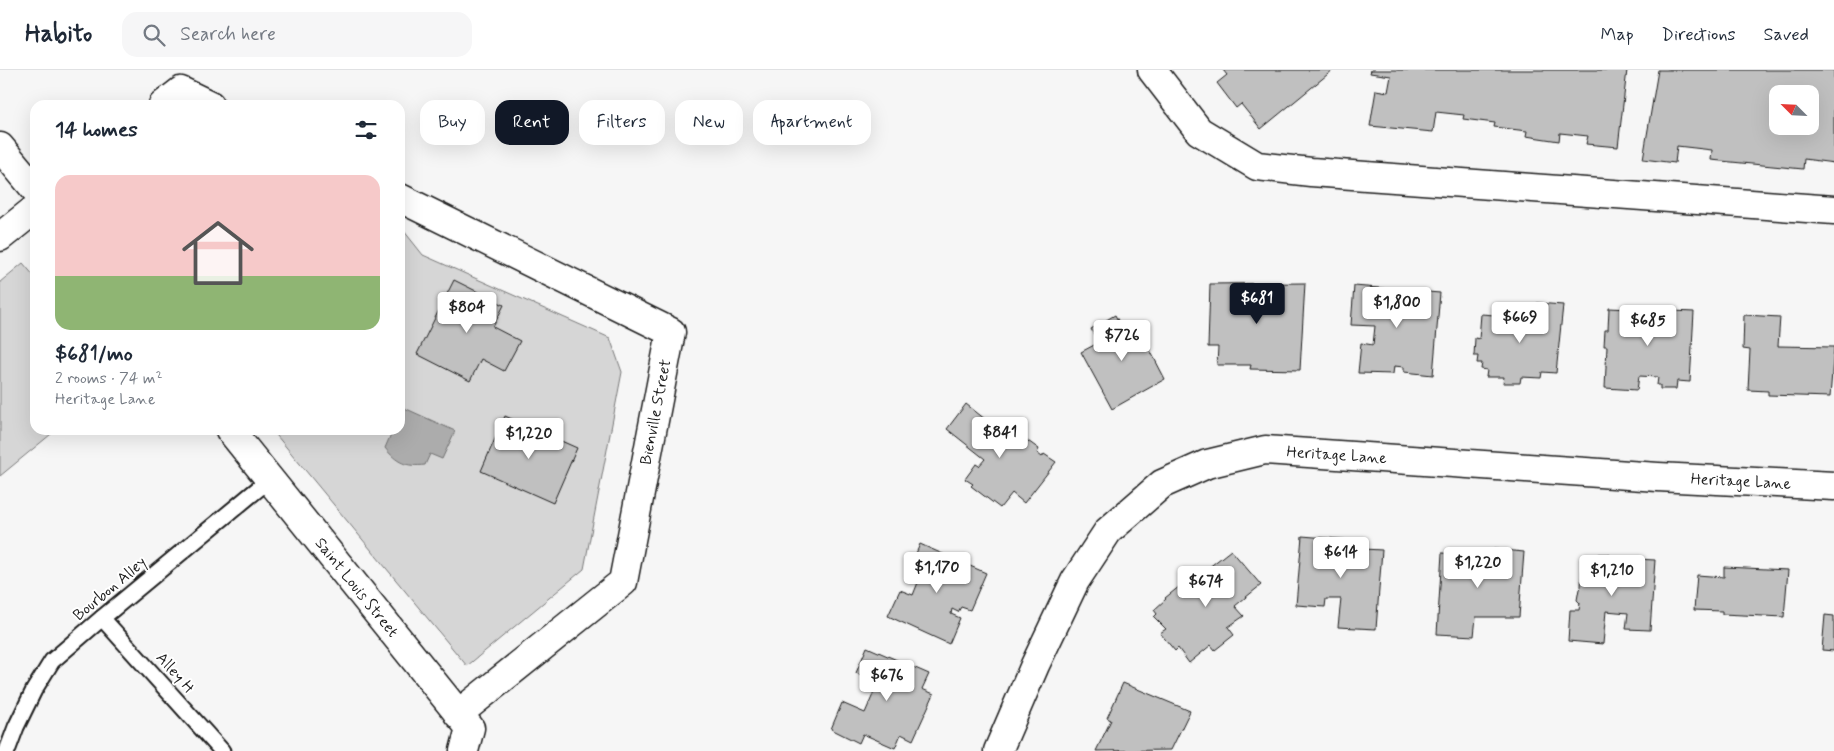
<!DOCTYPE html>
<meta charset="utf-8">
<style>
:root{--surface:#fff;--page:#f6f6f7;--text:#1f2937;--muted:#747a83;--line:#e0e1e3;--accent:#111827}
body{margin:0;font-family:Mynerve,sans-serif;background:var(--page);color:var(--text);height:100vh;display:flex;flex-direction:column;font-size:19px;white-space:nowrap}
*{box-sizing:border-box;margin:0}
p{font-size:16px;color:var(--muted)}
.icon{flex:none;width:28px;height:28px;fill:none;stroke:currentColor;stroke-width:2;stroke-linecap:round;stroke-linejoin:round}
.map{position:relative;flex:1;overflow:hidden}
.sheet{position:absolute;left:30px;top:30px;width:375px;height:335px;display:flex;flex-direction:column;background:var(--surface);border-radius:15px;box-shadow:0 5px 20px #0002}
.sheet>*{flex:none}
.banner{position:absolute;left:420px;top:30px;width:475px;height:45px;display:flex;gap:10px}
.needle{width:32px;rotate:294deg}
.buttons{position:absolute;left:1769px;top:15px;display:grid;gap:10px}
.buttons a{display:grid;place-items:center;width:50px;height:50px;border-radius:10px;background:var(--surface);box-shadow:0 5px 20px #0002;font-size:25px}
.price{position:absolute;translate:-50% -42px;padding:0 11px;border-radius:5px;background:#fff;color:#222;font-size:16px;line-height:32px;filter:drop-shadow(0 1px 2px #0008)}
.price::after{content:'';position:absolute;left:50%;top:30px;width:15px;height:11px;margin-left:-8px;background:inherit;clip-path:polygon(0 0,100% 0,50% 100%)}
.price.active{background:var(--accent);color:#fff}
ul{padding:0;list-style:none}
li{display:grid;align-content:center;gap:10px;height:265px;padding:0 25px}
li+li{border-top:1px solid var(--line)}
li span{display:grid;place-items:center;height:155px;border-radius:15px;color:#555}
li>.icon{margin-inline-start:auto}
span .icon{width:90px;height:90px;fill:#fffc;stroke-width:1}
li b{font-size:21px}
h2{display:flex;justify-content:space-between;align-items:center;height:60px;padding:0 25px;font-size:21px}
.pill{padding:0 18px;border-radius:15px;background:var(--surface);box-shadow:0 5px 20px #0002;font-size:18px;line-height:45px}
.pill.active{background:var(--accent);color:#fff}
header{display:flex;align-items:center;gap:30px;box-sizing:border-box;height:70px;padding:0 25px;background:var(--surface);border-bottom:1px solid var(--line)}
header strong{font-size:24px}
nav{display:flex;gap:28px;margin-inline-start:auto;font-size:18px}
.search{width:350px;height:45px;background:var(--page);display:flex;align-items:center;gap:12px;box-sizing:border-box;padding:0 18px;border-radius:15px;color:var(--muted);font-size:19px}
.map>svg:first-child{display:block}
</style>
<header>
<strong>Habito</strong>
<div class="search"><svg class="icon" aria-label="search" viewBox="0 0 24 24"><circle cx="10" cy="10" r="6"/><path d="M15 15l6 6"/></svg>Search here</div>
<nav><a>Map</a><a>Directions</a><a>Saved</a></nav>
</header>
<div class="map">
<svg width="1834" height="681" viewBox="0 0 1834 681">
<rect width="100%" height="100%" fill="#f6f6f6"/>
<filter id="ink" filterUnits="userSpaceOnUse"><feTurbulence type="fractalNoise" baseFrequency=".02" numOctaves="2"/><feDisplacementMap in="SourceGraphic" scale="10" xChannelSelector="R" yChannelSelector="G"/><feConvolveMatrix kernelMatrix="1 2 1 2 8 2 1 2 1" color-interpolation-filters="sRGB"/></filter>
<g filter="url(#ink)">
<g fill="#d6d6d6" stroke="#797979">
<polygon points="400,156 423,185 610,268 622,302 584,499 467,596 272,360 400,360"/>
<polygon points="23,193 35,207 35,360 56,360 0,406 0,212"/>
</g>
<path fill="#acacac" stroke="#727272" d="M400 336 455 361 442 389 430 384 425 395C406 397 397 393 385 378L391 364 382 360H400Z"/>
<g fill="#c0c0c0" stroke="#1c1c1c" fill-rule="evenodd">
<polygon points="1223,0 1333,0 1261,59 1241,34 1236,38 1217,13 1227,5"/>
<polygon points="1371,0 1627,0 1618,77 1586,74 1588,66 1560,63 1559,71 1526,66 1527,61 1494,57 1495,53 1463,49 1464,45 1436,42 1433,62 1370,56 1376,20 1388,22 1391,6 1370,3"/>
<path d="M1658 0H1834V93L1804 89 1803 99 1711 90 1712 80 1677 76 1675 93 1643 89ZM1778 24H1810V56H1778Z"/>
<polygon points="454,210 504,235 493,257 520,271 504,301 481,289 470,311 417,284"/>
<polygon points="1305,213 1300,300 1250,299 1251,295 1217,295 1218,277 1208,277 1210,214"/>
<polygon points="1354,216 1440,223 1433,305 1404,302 1404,297 1394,296 1393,304 1358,303 1361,273 1373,275 1375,256 1351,255"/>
<polygon points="1537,233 1563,235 1556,303 1542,302 1541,308 1521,307 1520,313 1503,313 1504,307 1486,307 1487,300 1481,299 1482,293 1477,293 1478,286 1474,286 1475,268 1479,269 1481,244 1536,248"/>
<polygon points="1609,238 1694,242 1690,312 1677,311 1676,319 1660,319 1660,315 1657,315 1658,307 1639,306 1637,320 1605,318 1607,276 1604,276 1605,260 1608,260"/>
<polygon points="1115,245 1124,262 1137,255 1165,309 1112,339 1081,282 1098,273 1091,259"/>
<polygon points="1744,245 1780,247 1778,276 1834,277 1830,327 1768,325 1768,321 1748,320 1750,280 1743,279"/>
<polygon points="966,334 1005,365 1010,358 1039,379 1037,383 1042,387 1044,384 1056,392 1024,433 1012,423 1000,438 971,416 973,414 965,409 976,394 979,396 985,389 947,359"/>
<polygon points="505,346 577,378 553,433 481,401"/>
<polygon points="1302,466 1364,471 1363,479 1382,480 1376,559 1338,557 1341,529 1326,529 1325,537 1296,535"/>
<polygon points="920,474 986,503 970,540 961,537 958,542 952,539 951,544 960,548 949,574 888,546 900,520 913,525 919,510 907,505"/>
<polygon points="1494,479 1524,482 1519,547 1476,547 1474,566 1437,564 1442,483 1469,485 1469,482 1476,482 1477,480 1493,481"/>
<polygon points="1231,480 1261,515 1235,536 1244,546 1228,557 1234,565 1215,580 1211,575 1189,593 1178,578 1175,581 1160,563 1166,559 1154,547 1157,544 1154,540 1166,529 1165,528 1180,516 1182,519 1191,512 1194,515 1206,505 1203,502"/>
<polygon points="1599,484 1609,484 1614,490 1620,491 1620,493 1635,493 1635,489 1655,490 1650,560 1626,559 1628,543 1606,541 1603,574 1568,571 1570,540 1579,540 1580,533 1577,530 1579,519 1581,517 1582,495 1592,495 1593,489"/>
<polygon points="1724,497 1788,500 1784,547 1722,544 1722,541 1694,540 1697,505 1724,507"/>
<polygon points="1825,545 1834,546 1834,581 1822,580"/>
<polygon points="867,577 929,604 922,619 934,624 913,670 901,664 895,678 863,664 859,673 831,659 842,633 865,643 878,613 856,603"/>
<polygon points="1123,613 1190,641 1171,680 1096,681 1111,650 1107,648"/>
</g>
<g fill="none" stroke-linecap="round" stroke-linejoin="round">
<defs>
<g id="service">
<polyline points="102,548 222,681"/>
<polyline points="7,681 16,657 34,620 52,591 102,548 270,409"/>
</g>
<g id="minor">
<polyline points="1152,0 1199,61 1257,96 1311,102 1834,140"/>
<polyline points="163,35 181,21 210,35"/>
<polyline points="0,77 35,119"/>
<polyline points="400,128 671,262 623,512 458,644"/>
<polyline points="0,167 35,139"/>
<path id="s1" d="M230 360 470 658 464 681"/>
<path id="s2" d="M998 681 1035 595 1075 511 1108 461 1162 414 1207 394 1265 380 1658 407 1834 416"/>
</g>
</defs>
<use href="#service" stroke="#1c1c1c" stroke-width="19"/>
<use href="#minor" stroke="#1c1c1c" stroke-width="31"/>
<use href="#service" stroke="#fff" stroke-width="15"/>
<use href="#minor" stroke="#fff" stroke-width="28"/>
</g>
</g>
<g text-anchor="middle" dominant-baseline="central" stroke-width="4" stroke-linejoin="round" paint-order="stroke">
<g font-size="16" fill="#1c1c1c" stroke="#fff">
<text transform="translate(656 342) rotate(-79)">Bienville Street</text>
<text stroke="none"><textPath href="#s2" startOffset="499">Heritage Lane</textPath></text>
<text stroke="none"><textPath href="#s2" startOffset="904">Heritage Lane</textPath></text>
<text stroke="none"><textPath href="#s1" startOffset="202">Saint Louis Street</textPath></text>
<text transform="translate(110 519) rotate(-40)">Bourbon Alley</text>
<text transform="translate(175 603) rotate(48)">Alley H</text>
</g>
</g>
</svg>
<div class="buttons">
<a><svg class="needle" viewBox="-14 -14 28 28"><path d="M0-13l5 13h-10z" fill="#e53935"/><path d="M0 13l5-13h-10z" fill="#747a83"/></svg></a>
</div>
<b class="price active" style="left:1257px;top:255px">$681</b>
<b class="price" style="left:1397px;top:259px">$1,800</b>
<b class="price" style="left:467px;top:264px">$804</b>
<b class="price" style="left:1520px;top:274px">$669</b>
<b class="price" style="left:1648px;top:277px">$685</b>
<b class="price" style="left:1122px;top:292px">$726</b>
<b class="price" style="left:1000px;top:389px">$841</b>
<b class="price" style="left:529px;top:390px">$1,220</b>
<b class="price" style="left:1341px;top:509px">$614</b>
<b class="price" style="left:1478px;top:519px">$1,220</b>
<b class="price" style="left:937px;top:524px">$1,170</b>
<b class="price" style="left:1612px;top:527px">$1,210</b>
<b class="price" style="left:1206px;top:538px">$674</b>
<b class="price" style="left:887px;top:632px">$676</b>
<div class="banner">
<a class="pill">Buy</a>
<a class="pill active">Rent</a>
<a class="pill">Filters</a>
<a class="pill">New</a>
<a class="pill">Apartment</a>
</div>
<section class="sheet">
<h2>14 homes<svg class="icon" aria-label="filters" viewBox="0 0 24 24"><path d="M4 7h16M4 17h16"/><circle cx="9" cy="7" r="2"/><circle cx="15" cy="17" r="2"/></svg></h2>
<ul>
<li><span style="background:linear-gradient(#f6c9c9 65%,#8fb573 0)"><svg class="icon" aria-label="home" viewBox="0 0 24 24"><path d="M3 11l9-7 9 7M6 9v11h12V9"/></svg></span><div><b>$681/mo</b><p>2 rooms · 74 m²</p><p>Heritage Lane</p></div></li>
</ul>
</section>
</div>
